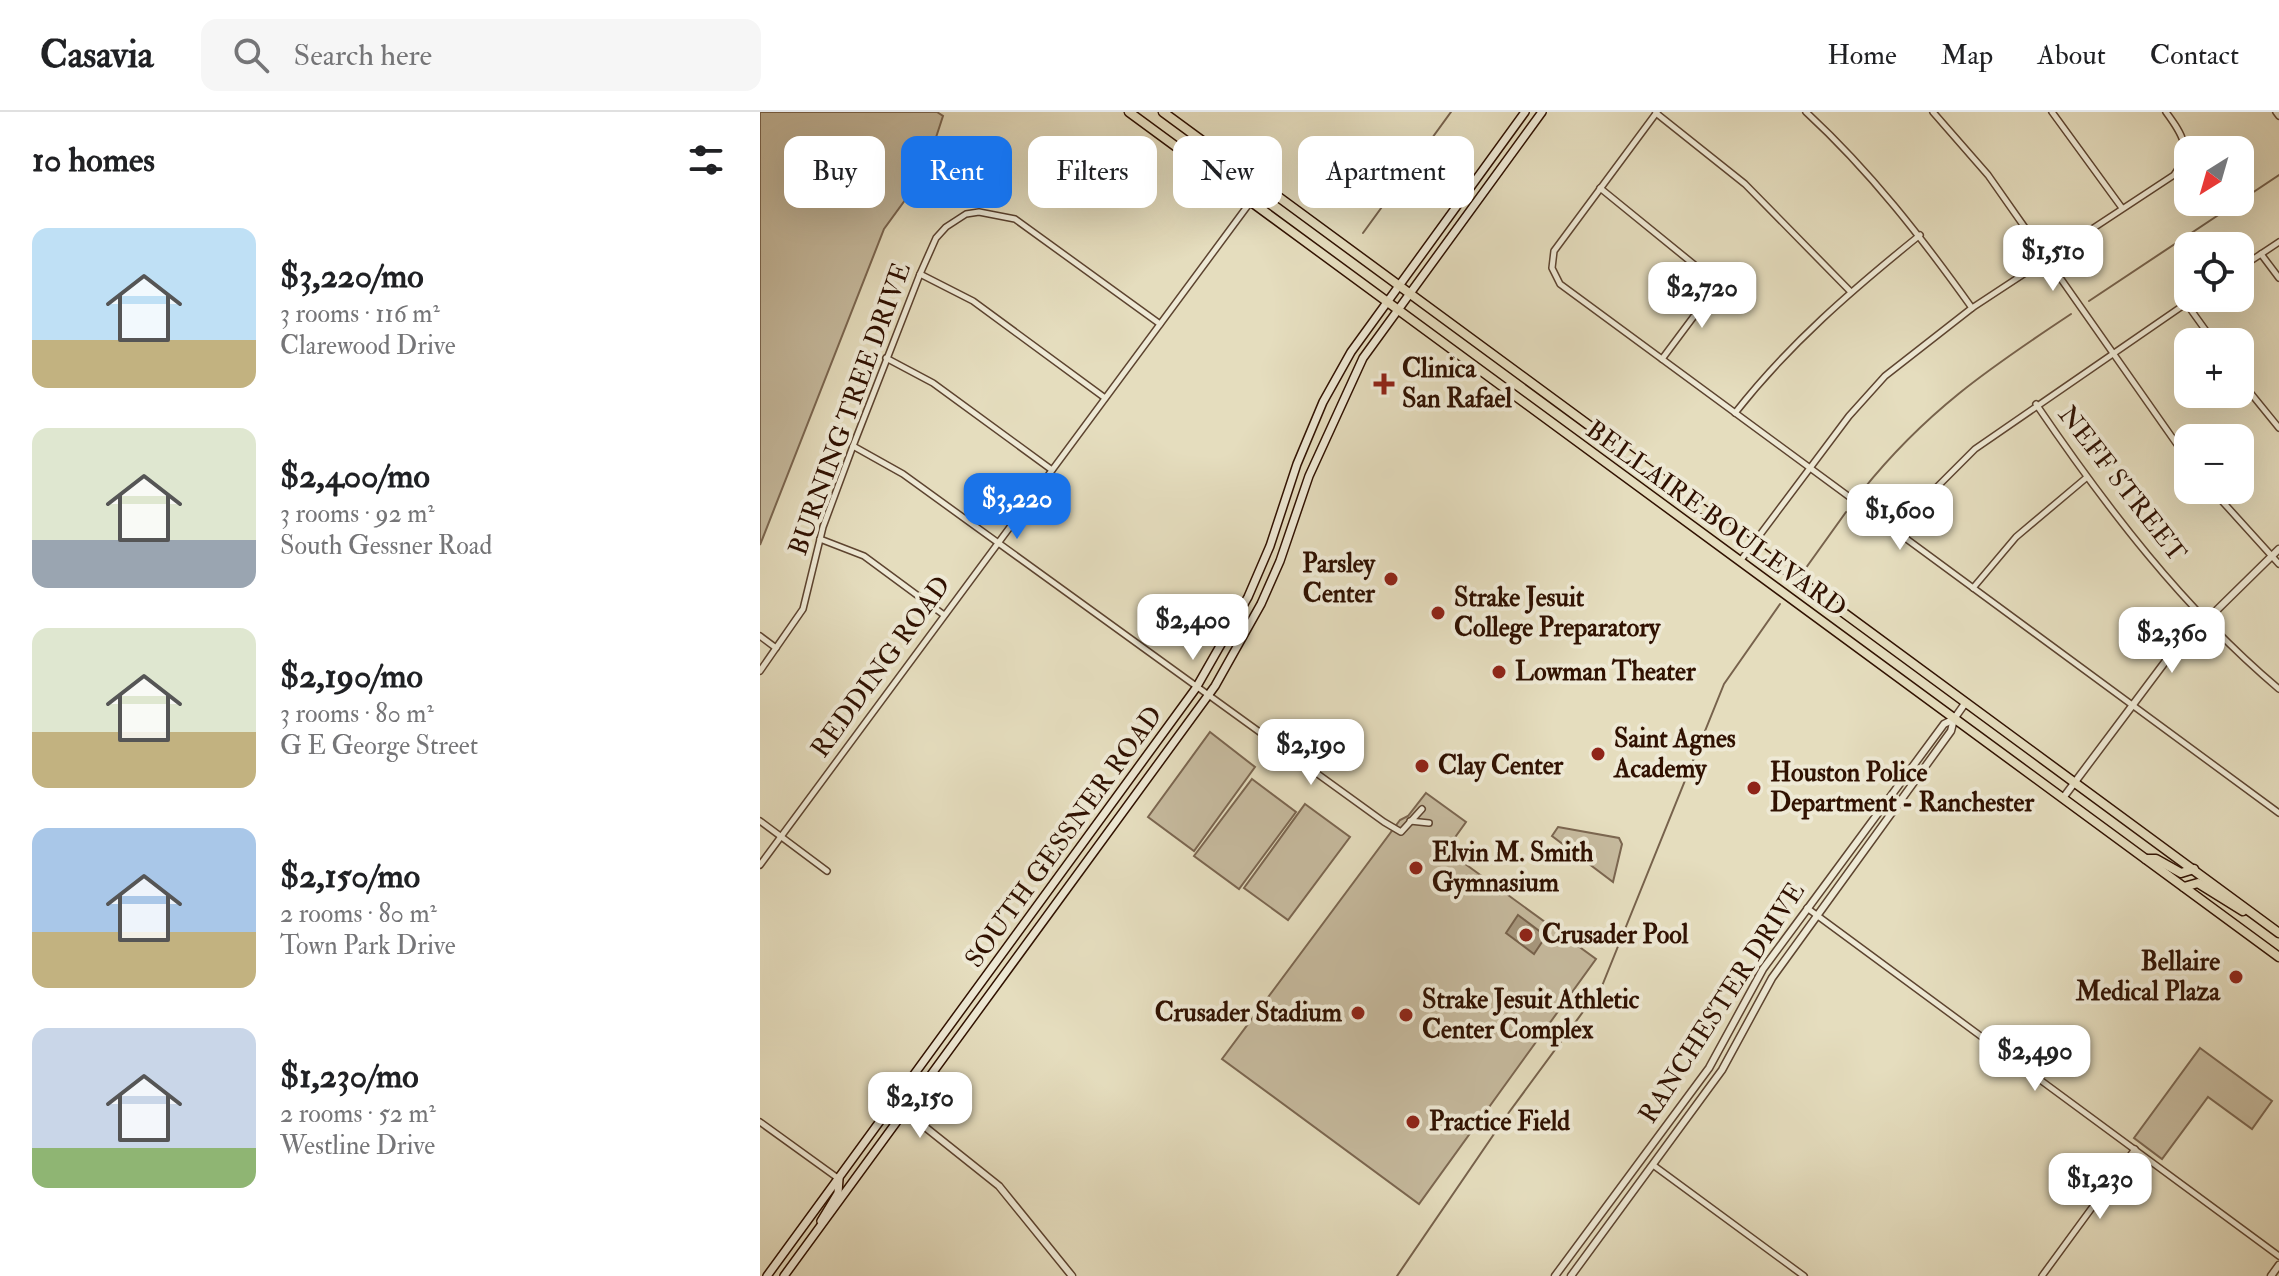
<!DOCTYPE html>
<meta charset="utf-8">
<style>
:root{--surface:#fff;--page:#f6f6f6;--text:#202124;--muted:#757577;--line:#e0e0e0;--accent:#1a73e8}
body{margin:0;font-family:"IM FELL Double Pica",serif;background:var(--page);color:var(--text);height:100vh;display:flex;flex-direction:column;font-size:30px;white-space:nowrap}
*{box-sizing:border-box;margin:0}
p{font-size:26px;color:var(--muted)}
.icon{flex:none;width:44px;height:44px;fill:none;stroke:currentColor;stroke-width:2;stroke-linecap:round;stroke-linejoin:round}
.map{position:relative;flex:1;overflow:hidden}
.panel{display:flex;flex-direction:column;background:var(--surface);width:760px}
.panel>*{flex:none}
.hud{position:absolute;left:24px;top:24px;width:760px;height:72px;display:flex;gap:16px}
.needle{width:52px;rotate:217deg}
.buttons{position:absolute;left:1414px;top:24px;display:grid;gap:16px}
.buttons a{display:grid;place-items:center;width:80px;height:80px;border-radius:16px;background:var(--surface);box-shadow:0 8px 32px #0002;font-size:40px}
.price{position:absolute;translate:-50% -68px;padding:0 18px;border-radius:16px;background:#fff;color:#222;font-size:26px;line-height:52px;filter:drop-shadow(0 2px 4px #0008)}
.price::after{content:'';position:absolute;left:50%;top:48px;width:24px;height:18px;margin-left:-12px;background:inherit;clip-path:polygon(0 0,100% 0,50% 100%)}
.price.current{background:var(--accent);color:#fff}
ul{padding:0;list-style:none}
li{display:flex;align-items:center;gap:24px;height:200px;padding:0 32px}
li span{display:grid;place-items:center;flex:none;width:224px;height:160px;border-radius:16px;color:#555}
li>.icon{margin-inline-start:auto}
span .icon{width:96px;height:96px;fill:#fffc;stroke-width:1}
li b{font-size:34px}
h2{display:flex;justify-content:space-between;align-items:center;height:96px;padding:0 32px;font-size:34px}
.tag{padding:0 28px;border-radius:16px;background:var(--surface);box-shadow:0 8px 32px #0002;font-size:28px;line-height:72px}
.tag.current{background:var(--accent);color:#fff}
header{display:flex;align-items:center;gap:48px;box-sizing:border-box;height:112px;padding:0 40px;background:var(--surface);border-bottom:2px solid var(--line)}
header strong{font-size:38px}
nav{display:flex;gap:44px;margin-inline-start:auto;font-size:28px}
.search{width:560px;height:72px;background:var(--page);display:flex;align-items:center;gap:20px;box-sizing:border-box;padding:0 28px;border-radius:16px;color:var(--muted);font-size:30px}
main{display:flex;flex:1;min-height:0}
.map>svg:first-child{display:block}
</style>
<header>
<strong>Casavia</strong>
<div class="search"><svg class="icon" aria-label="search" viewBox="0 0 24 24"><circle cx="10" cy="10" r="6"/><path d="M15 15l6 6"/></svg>Search here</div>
<nav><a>Home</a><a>Map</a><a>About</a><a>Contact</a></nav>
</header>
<main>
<section class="panel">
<h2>10 homes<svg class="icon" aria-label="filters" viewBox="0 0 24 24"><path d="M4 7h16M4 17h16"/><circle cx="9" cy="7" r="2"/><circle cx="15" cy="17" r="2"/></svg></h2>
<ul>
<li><span style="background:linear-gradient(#bfe0f5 70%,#c2b280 0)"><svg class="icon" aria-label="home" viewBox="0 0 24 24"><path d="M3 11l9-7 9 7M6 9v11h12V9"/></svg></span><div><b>$3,220/mo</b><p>3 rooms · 116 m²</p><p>Clarewood Drive</p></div></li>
<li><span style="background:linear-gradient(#dfe7d0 70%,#9aa5b1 0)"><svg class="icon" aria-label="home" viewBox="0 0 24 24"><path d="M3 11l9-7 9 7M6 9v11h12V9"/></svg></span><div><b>$2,400/mo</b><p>3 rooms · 92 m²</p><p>South Gessner Road</p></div></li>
<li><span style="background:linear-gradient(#dfe7d0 65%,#c2b280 0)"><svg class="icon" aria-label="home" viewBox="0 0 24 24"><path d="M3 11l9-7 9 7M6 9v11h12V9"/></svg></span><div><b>$2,190/mo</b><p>3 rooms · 80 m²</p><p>G E George Street</p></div></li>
<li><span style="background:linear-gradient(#a9c7e8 65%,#c2b280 0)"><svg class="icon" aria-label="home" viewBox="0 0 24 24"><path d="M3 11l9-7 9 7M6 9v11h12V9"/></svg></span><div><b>$2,150/mo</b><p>2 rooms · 80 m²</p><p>Town Park Drive</p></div></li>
<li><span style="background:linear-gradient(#c9d6e8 75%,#8fb573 0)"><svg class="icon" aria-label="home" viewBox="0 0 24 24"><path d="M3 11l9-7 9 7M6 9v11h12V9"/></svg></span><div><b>$1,230/mo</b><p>2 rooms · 52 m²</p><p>Westline Drive</p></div></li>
</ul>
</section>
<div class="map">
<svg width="1519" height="1164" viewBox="0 0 1519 1164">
<rect width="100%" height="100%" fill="#e5ddbe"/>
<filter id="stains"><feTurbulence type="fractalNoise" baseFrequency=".0025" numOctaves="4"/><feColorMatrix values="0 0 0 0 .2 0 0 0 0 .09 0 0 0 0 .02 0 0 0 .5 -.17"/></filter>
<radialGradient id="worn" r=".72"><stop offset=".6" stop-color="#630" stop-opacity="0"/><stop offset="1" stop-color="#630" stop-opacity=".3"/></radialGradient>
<g fill="#c6ba9e" stroke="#7b6650" stroke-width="2">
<polygon points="0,0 177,0 183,4 164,62 124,117 0,433"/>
<polygon points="450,620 495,655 434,739 388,705"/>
<polygon points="492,667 536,700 479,777 434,744"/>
<polygon points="666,681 706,710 686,738 836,847 659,1092 462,947 640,708 648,704"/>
<polygon points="545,692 590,725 528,808 484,776"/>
<polygon points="798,715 859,726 862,732 853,770 792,724"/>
<polygon points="1440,936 1512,989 1492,1017 1448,985 1402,1047 1374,1026"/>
</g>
<polygon fill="#a7987e" stroke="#77624c" stroke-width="2" points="758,803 786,824 774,842 746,821"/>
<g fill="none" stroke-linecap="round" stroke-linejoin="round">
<g stroke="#77624c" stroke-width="2">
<polyline points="1480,89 1519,63"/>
<polyline points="603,121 691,0"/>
<polyline points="1329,189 1478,90"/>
<path d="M1102 379C1165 300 1228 257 1311 202"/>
<polyline points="1043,460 1086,400"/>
<polyline points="637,1164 747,1003 842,874 964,572 1020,492"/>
</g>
<defs>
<g id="minor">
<polyline points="897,0 794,139 792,156 800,172 1519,701"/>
<path d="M1046 0C1110 59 1162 126 1212 196"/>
<polyline points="1173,0 1228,63 1428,348"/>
<polyline points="1292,0 1362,96"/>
<polyline points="1516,0 1519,4"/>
<polyline points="896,1 985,72 1090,179"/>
<polyline points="840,76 958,172 902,247"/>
<polyline points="1501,142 1519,166"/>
<polyline points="1480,156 1519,130"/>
<polyline points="160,162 213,189 345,286"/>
<polyline points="1426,191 1454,230"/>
<polyline points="126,246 173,271 292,358"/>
<polyline points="1480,268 1519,316"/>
<path d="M1276 292C1346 395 1423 496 1519 577"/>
<path d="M975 301C1029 232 1092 178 1160 123"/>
<polyline points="93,334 143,362 624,710 641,720 662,697"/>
<polyline points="1452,378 1519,452"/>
<polyline points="1140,423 1178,374 1215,337 1434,186"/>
<polyline points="60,427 104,444 184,503"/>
<path d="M981 448 1089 304 1125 264 1212 196 1414 63C1433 38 1423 23 1406 0"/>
<polyline points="1213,476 1256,425 1326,366"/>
<polyline points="0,524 16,536"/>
<polyline points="0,559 43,497 63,415 93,334 160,162 176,126 186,115 206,102 219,100 255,107 400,212"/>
<polyline points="0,709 67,759"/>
<polyline points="650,709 669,711"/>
<polyline points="0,753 503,73"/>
<polyline points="1047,796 1519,1144"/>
<polyline points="0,1010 79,1067"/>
<polyline points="893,1053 1044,1164"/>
<polyline points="1282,1164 1375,1037"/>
</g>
<g id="tertiary">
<polyline points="1303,686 1408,546 1519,437"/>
<polyline points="135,991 239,1074 312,1164"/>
<polyline points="795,1164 949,956 1003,857 1184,612 1194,607 1206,590"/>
<polyline points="811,1164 962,958 1012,866 1191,619 1194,607"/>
<polyline points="1511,1164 1519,1153"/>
</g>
<g id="secondary">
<polyline points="61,1109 78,1081 79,1067"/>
<polyline points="7,1164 436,576 488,485 510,434 537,352 563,290 591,240 765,0"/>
<polyline points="24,1164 455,574 501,492 520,449 549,364 603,246 782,0"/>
</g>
<g id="primary">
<polyline points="369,0 1519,845"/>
<polyline points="403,0 1519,821"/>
<polyline points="1386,747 1396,747 1421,761 1434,757"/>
<polyline points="1424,775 1438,771 1483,799"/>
</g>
</defs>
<use href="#minor" stroke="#5d4430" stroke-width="8"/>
<use href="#tertiary" stroke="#5d4430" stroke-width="9"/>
<use href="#secondary" stroke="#301101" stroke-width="10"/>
<use href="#primary" stroke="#301101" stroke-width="11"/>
<use href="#minor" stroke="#eee9d5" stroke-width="5"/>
<use href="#tertiary" stroke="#eee9d5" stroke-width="6"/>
<use href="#secondary" stroke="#eee9d5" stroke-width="7"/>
<use href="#primary" stroke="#e5ddbe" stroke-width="8"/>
</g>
<g fill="#8f2418" stroke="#eee9d5" stroke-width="3">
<path d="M620 260h8v8h8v8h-8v8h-8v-8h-8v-8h8z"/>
<circle cx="631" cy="467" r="8"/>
<circle cx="678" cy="501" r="8"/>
<circle cx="739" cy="560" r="8"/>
<circle cx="838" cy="642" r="8"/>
<circle cx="662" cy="654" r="8"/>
<circle cx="994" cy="676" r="8"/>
<circle cx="656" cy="756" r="8"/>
<circle cx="766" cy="823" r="8"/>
<circle cx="1476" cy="865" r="8"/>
<circle cx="598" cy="901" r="8"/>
<circle cx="646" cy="903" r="8"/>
<circle cx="653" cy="1010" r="8"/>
</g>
<g text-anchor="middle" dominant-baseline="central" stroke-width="8" stroke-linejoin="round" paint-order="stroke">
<g font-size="26" font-weight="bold" fill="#301101" stroke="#eee9d5" text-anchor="start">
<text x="642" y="257">Clinica<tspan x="642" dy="30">San Rafael</tspan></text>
<text x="615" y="452" text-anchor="end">Parsley<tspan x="615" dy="30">Center</tspan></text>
<text x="694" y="486">Strake Jesuit<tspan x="694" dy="30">College Preparatory</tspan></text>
<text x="755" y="560">Lowman Theater</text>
<text x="854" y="627">Saint Agnes<tspan x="854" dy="30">Academy</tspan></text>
<text x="678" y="654">Clay Center</text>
<text x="1010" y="661">Houston Police<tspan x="1010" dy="30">Department - Ranchester</tspan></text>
<text x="672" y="741">Elvin M. Smith<tspan x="672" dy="30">Gymnasium</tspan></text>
<text x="782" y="823">Crusader Pool</text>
<text x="1460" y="850" text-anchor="end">Bellaire<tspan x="1460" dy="30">Medical Plaza</tspan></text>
<text x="662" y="888">Strake Jesuit Athletic<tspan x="662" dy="30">Center Complex</tspan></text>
<text x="582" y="901" text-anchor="end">Crusader Stadium</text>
<text x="669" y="1010">Practice Field</text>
</g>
<g font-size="26" fill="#301101" stroke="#eee9d5">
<text transform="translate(90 297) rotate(-70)">BURNING TREE DRIVE</text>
<text transform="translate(1362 372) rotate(52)">NEFF STREET</text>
<text transform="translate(956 407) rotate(36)">BELLAIRE BOULEVARD</text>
<text transform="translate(121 555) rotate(-54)">REDDING ROAD</text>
<text transform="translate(304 725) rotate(-54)">SOUTH GESSNER ROAD</text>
<text transform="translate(962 891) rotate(-57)">RANCHESTER DRIVE</text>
</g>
</g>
<rect width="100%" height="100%" filter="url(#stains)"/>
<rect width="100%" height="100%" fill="url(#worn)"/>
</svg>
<div class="buttons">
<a><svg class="needle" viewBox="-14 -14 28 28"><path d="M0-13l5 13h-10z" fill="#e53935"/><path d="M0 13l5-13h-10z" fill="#757577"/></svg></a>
<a><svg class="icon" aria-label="locate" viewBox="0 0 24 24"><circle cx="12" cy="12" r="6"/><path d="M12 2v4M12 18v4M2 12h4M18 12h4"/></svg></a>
<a>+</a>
<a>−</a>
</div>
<b class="price" style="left:1293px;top:181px">$1,510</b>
<b class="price" style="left:942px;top:218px">$2,720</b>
<b class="price current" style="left:257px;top:429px">$3,220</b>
<b class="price" style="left:1140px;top:440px">$1,600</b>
<b class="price" style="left:433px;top:550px">$2,400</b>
<b class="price" style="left:1412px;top:563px">$2,360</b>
<b class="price" style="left:551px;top:675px">$2,190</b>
<b class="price" style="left:1275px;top:981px">$2,490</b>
<b class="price" style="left:160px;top:1028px">$2,150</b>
<b class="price" style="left:1340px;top:1109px">$1,230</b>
<div class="hud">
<a class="tag">Buy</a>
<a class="tag current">Rent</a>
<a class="tag">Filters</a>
<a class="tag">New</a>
<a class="tag">Apartment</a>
</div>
</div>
</main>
